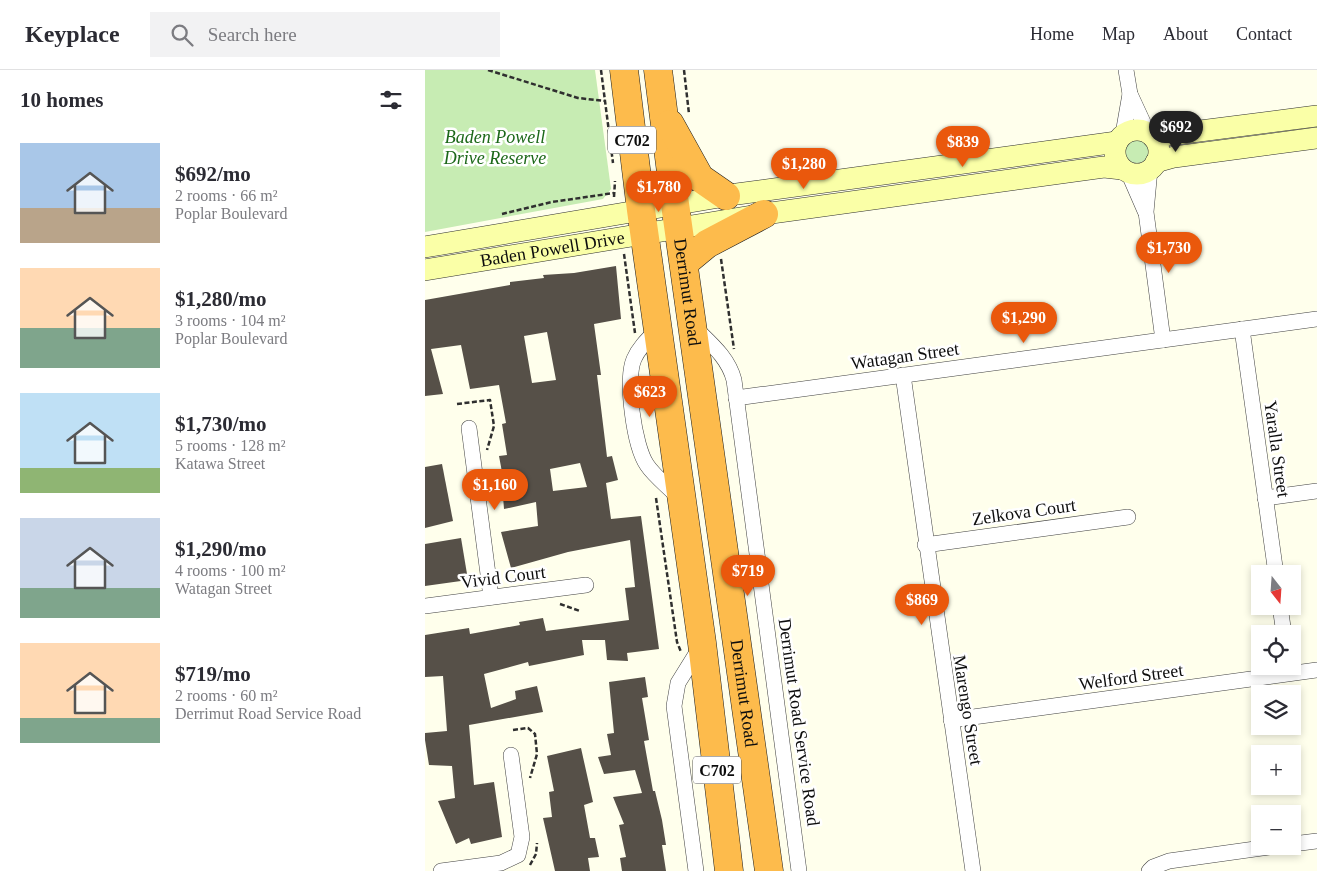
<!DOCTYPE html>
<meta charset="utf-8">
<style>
:root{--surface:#fff;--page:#f2f2f3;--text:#2b2b33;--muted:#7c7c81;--line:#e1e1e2;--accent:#ea580c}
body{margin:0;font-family:Georgia,serif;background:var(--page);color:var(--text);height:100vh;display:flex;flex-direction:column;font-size:19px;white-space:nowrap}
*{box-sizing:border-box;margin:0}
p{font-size:16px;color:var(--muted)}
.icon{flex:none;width:28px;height:28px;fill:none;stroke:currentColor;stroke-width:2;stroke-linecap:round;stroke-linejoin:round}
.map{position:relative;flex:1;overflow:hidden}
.drawer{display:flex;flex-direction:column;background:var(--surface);width:425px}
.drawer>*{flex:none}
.needle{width:32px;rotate:163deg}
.tools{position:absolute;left:826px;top:495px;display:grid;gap:10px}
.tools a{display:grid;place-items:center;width:50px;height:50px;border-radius:0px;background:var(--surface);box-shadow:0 2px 8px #0003;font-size:25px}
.price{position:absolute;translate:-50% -42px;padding:0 11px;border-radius:18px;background:var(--accent);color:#fff;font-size:16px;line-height:32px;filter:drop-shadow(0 1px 2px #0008)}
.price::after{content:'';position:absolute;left:50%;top:30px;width:15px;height:11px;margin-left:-8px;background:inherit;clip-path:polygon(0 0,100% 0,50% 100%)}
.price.on{background:#222;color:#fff}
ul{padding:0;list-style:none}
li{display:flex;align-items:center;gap:15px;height:125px;padding:0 20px}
li span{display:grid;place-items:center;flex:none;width:140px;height:100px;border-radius:0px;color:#555}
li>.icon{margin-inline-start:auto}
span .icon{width:60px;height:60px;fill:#fffc;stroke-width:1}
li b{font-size:21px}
h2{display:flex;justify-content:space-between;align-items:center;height:60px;padding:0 20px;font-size:21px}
header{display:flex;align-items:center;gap:30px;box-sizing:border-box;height:70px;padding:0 25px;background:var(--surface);border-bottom:1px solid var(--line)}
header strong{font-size:24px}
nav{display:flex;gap:28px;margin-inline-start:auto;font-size:18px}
.search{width:350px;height:45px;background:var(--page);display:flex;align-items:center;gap:12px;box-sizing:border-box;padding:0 18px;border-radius:0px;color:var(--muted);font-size:19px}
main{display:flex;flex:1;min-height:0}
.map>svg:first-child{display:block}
</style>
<header>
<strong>Keyplace</strong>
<div class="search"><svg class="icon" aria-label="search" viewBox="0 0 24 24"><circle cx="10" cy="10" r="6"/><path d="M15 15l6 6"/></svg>Search here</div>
<nav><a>Home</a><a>Map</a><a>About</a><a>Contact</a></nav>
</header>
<main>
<section class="drawer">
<h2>10 homes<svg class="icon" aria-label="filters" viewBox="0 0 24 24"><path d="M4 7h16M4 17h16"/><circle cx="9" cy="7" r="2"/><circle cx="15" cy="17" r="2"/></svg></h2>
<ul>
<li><span style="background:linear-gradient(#a9c7e8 65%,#b9a48a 0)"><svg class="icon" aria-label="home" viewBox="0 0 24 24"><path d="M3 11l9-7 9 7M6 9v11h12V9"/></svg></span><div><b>$692/mo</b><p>2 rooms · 66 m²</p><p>Poplar Boulevard</p></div></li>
<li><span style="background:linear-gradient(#ffd9b3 60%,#7fa58c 0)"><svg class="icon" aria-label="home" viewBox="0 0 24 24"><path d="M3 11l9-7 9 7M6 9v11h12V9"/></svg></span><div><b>$1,280/mo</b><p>3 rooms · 104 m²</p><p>Poplar Boulevard</p></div></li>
<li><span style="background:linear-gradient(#bfe0f5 75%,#8fb573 0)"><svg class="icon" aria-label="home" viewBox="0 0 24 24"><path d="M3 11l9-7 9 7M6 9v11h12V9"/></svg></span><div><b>$1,730/mo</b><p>5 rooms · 128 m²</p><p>Katawa Street</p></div></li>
<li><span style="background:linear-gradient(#c9d6e8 70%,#7fa58c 0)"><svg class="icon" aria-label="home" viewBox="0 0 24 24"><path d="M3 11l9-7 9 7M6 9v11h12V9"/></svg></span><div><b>$1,290/mo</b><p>4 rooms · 100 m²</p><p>Watagan Street</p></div></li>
<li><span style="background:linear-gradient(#ffd9b3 75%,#7fa58c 0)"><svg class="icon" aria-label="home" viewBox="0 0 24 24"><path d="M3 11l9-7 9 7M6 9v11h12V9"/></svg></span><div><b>$719/mo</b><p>2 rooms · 60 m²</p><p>Derrimut Road Service Road</p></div></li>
</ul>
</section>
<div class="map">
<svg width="892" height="801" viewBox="0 0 892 801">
<rect width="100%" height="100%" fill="#ffffec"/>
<g fill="#c7ecb3">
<polygon points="0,0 170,0 186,119 178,129 0,162"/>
<circle cx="712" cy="81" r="12"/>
</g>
<g fill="#565048" fill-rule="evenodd">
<path d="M191 196 196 249 169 254 176 305H172L182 387 187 386 193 410 181 413 186 449 216 446 234 579 202 583 203 591 182 590 180 570H157L159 585 104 596 103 592 59 604 66 638 91 629 90 621 112 616 118 642 44 655 49 715 69 712 77 767 46 774 44 768 31 774 13 731 30 728 27 696 4 695 0 670V663L22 661 18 606 0 607V565L44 558 45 564 95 555 94 552 118 548 121 561 204 550 200 518 210 517 205 470 143 482 86 498 76 462 113 456 111 432 79 439 77 414 79 413 74 386 82 385 77 354 81 353 74 315 45 319 36 275 6 279 18 324 0 326V230L85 215V212L119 208 118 205 149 203ZM122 262 131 310 107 313 99 266ZM155 393 162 417 128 421 125 399Z"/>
<polygon points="17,394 28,451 0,458 0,397"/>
<polygon points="36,468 43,510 0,516 0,474"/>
<polygon points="220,607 223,627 217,628 224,670 219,671 228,721 230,721 237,750 241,775 237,775 241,801 197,801 195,788 201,787 194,755 199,754 188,727 217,723 210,700 179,704 173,687 186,685 182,664 189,663 184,612"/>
<polygon points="156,678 168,732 159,735 165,768 170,768 174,787 163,788 165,801 130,801 118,748 127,747 124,722 129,721 122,686"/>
</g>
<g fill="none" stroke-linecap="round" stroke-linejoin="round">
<defs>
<g id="street">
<polyline points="701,0 705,24 723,63"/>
<polyline points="698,64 705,24"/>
<polyline points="725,99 721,142 738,270"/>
<polyline points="703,102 720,141"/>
<path d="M269 257C285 273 303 287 309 310L374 801"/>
<path d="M233 259C224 268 214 277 209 289 200 310 209 376 222 395 230 407 244 417 254 428"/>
<polyline points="817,259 851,504"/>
<polyline points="478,305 548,801"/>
<polyline points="311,328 892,249"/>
<polyline points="44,358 66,527"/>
<polyline points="840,428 892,421"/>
<polyline points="500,475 703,447"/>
<polyline points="0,536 161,515"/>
<polyline points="855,536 859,564"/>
<polyline points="526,650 892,600"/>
<polyline points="868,774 892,771"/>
<polyline points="16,801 76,793 93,785 97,767 86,685"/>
<polyline points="271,801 249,636 253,613 276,576"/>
<polyline points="724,801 728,797 744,791 852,776"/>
</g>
<g id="secondary">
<circle cx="712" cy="82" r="22"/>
<polyline points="728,67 892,46"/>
<polyline points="731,92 749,87 892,68"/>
<polyline points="0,177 312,124 692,72"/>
<path id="s1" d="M0 200 339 144 657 100 679 97 697 99"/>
</g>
<g id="highway">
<polyline points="199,0 216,140 277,573 304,801"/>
<path id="s2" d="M233 0 250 134 344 801"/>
<polyline points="245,54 275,108 301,126"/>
<polyline points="259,193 282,174 339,144"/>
</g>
</defs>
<use href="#street" stroke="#404040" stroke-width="16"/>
<use href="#secondary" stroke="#2f2f2f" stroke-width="22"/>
<use href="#highway" stroke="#1e1e1e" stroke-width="29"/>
<g stroke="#2f2f2f" stroke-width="2.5" stroke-dasharray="5 2.5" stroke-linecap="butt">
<polyline points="63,0 153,28 180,31"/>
<polyline points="176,0 188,93"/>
<polyline points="259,0 264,44"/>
<polyline points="189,127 190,111"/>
<polyline points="77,144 127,132 189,123"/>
<polyline points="199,184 210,263"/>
<polyline points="296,189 309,279"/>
<polyline points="32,334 65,330 69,356 62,380"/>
<polyline points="231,428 252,572 256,582"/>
<polyline points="135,534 155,541"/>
<polyline points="88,660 103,658 110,664 112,684 105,708"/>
<polyline points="105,795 111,784 112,773"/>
</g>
<use href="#street" stroke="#fff" stroke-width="15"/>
<use href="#secondary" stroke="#faffa7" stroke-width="21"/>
<use href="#highway" stroke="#fdbb4c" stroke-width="28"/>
</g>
<g text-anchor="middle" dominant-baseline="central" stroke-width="5" stroke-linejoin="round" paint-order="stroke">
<g fill="#fff" stroke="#565656" stroke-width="1">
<rect x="183" y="56.5" width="48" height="27" rx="4"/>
<rect x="268" y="686.5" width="48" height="27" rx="4"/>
</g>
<g font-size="16" font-weight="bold" fill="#0d0d0d">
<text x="207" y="70">C702</text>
<text x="292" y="700">C702</text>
</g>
<g font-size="18" font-style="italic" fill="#1c6819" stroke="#fff">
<text x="70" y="67">Baden Powell<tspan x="70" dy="21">Drive Reserve</tspan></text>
</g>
<g font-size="18" fill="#0d0d0d" stroke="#fff">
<text stroke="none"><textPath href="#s1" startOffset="129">Baden Powell Drive</textPath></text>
<text stroke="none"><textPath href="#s2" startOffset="224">Derrimut Road</textPath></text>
<text transform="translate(480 286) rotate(-8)">Watagan Street</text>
<text transform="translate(852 379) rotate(82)">Yaralla Street</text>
<text transform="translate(599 442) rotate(-8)">Zelkova Court</text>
<text transform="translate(78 507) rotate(-7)">Vivid Court</text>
<text transform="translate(706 607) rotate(-8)">Welford Street</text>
<text stroke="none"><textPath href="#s2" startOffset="629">Derrimut Road</textPath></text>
<text transform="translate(543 640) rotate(81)">Marengo Street</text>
<text transform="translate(374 652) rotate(82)">Derrimut Road Service Road</text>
</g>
</g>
</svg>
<div class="tools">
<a><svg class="needle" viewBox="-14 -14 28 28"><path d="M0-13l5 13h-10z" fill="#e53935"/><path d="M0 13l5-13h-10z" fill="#7c7c81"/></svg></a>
<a><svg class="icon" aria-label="locate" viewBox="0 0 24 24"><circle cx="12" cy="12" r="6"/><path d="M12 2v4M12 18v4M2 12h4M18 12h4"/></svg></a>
<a><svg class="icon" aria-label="layers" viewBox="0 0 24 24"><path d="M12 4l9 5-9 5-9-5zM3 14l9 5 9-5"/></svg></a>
<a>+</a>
<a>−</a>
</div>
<b class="price on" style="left:751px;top:83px">$692</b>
<b class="price" style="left:538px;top:98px">$839</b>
<b class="price" style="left:379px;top:120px">$1,280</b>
<b class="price" style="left:234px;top:143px">$1,780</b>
<b class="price" style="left:744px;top:204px">$1,730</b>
<b class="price" style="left:599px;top:274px">$1,290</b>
<b class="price" style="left:225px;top:348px">$623</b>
<b class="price" style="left:70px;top:441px">$1,160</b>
<b class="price" style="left:323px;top:527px">$719</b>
<b class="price" style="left:497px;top:556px">$869</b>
</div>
</main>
